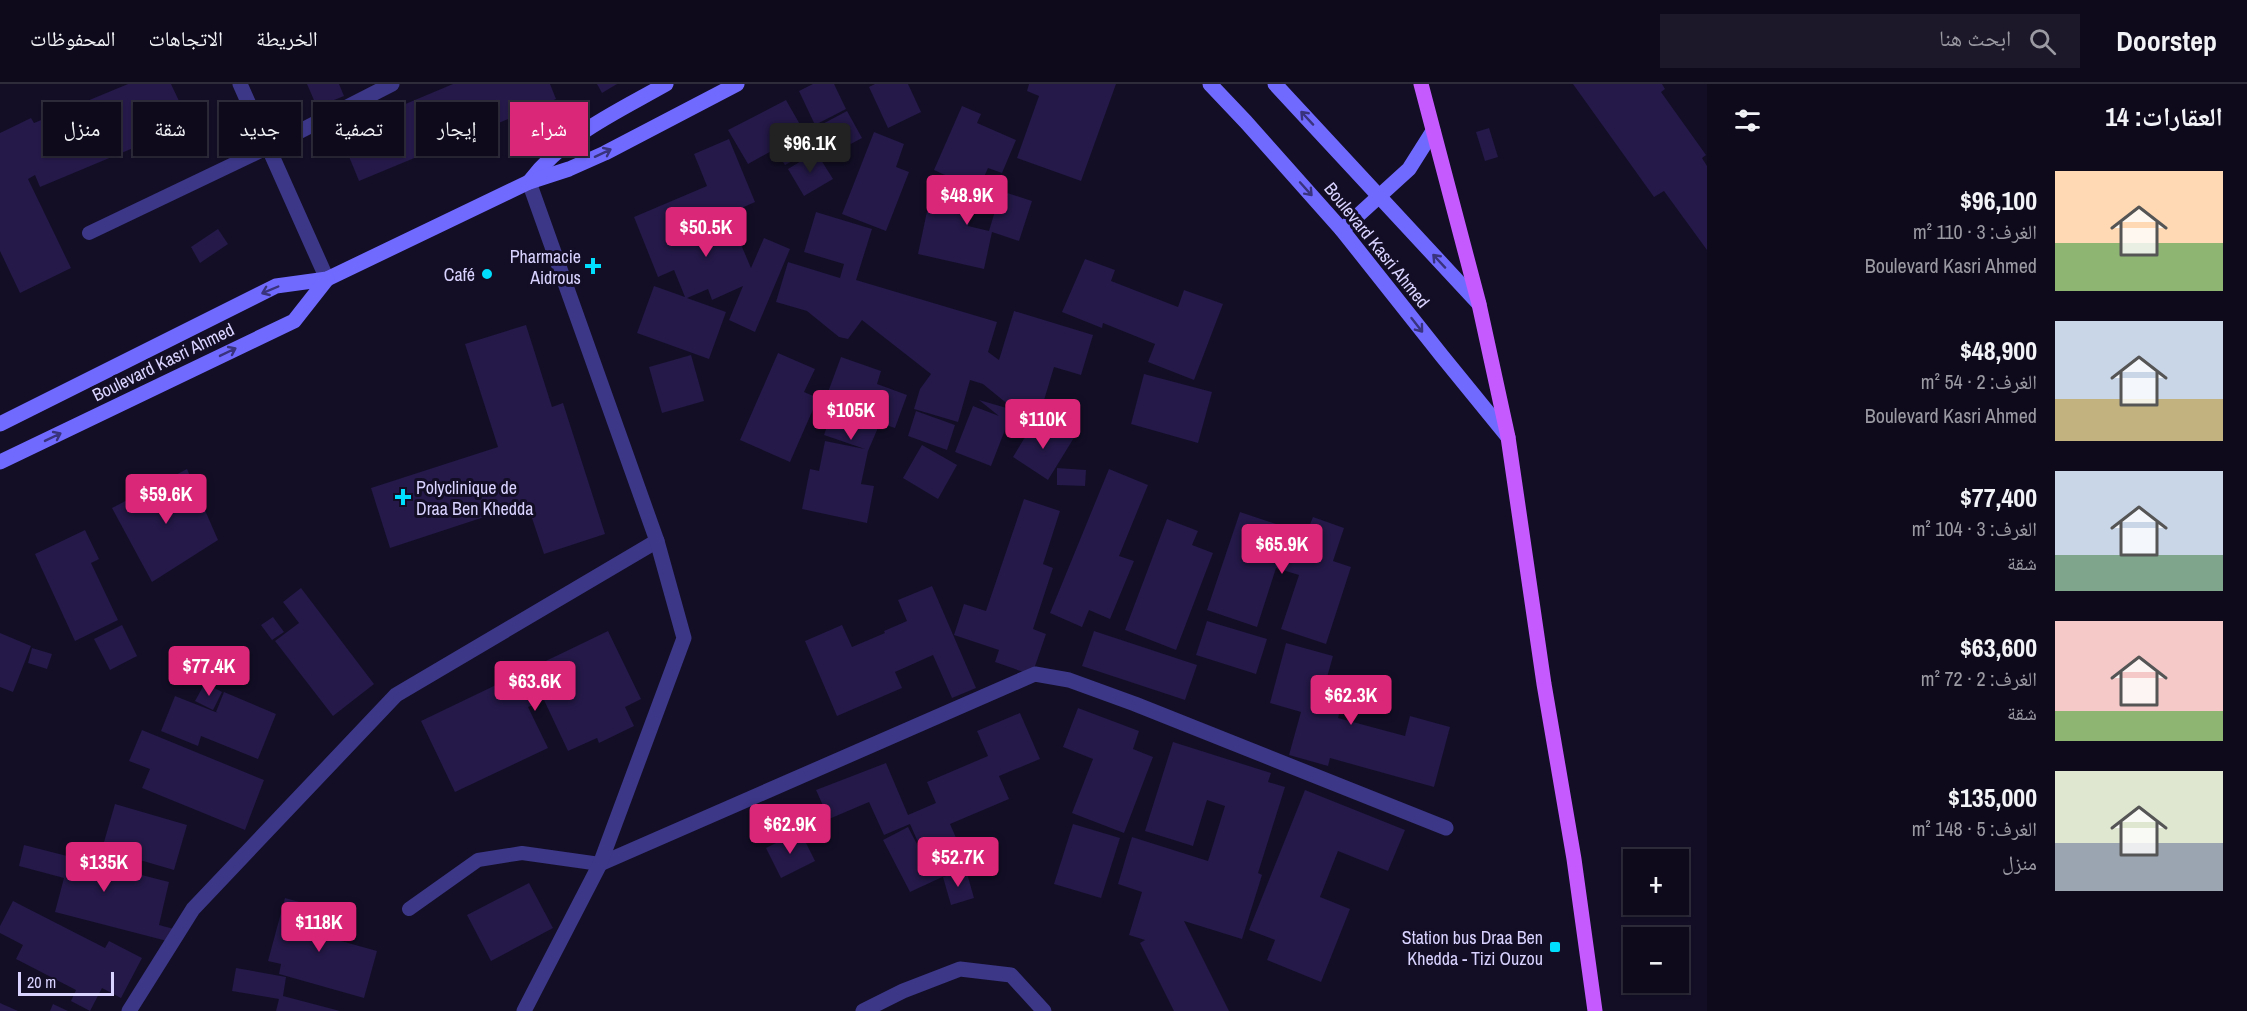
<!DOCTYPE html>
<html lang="ar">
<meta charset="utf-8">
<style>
:root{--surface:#0e0a1c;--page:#1c1829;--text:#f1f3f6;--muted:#9b9aa3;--line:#2e2b3b;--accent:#db2777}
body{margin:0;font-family:"Archivo Narrow","Noto Naskh Arabic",sans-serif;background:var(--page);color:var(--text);direction:rtl;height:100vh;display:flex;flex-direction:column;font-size:22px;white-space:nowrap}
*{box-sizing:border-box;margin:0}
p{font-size:20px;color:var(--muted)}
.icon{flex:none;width:33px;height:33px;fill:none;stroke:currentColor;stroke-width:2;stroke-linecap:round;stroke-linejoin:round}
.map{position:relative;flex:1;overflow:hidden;direction:ltr}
.panel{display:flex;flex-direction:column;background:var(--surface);width:540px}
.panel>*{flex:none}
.banner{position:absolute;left:18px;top:18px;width:570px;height:54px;direction:rtl;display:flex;gap:12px}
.fabs{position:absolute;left:1623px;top:765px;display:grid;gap:12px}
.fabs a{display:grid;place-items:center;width:66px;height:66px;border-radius:0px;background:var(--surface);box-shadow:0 2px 4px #0004,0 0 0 2px var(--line);font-size:30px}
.scale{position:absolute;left:18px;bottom:15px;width:96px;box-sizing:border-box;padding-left:6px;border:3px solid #d9d3ff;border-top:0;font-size:16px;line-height:21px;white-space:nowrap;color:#d9d3ff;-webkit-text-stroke:4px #130e26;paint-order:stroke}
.price{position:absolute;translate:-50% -51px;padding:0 14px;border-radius:6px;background:var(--accent);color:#fff;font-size:20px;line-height:39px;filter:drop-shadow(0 2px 3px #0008)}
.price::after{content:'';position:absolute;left:50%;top:36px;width:18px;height:14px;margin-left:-9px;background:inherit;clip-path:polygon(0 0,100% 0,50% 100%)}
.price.selected{background:#222;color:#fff}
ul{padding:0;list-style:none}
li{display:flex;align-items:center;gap:18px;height:150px;padding:0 24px}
li span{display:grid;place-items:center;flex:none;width:168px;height:120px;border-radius:0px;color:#555}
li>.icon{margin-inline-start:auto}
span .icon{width:72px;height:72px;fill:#fffc;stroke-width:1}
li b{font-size:26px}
h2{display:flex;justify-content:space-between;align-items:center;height:72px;padding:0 24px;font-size:26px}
.tag{padding:0 21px;border-radius:0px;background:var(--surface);box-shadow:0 2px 4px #0004,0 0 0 2px var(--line);font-size:21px;line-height:54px}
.tag.selected{background:var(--accent);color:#fff}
header{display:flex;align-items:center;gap:36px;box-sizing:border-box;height:84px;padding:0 30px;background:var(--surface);border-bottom:2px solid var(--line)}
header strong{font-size:28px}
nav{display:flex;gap:33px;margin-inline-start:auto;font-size:21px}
.search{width:420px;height:54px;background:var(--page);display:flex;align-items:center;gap:15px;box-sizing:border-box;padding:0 21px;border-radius:0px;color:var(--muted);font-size:22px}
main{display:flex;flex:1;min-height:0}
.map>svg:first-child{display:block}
</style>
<header>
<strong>Doorstep</strong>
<div class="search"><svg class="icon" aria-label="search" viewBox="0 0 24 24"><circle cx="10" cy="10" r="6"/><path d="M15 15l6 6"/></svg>ابحث هنا</div>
<nav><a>الخريطة</a><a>الاتجاهات</a><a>المحفوظات</a></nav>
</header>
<main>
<section class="panel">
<h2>العقارات: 14<svg class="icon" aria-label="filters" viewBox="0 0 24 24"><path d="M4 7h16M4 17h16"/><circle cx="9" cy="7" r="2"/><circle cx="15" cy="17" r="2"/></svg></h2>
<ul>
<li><span style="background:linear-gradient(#ffd9b3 60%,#8fb573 0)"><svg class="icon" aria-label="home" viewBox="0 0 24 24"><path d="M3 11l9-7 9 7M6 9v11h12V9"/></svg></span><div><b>$96,100</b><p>الغرف: 3 · 110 m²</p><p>Boulevard Kasri Ahmed</p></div></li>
<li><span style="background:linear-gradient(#c9d6e8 65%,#c2b280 0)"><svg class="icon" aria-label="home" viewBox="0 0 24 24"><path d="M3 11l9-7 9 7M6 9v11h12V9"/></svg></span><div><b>$48,900</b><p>الغرف: 2 · 54 m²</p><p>Boulevard Kasri Ahmed</p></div></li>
<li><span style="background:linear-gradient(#c9d6e8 70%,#7fa58c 0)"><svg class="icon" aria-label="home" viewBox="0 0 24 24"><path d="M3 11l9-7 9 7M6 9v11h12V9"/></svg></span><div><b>$77,400</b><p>الغرف: 3 · 104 m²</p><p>شقة</p></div></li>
<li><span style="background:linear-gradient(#f6c9c9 75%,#8fb573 0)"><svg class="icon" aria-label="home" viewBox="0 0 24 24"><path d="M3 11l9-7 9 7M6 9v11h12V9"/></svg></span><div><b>$63,600</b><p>الغرف: 2 · 72 m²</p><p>شقة</p></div></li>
<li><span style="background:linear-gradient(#dfe7d0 60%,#9aa5b1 0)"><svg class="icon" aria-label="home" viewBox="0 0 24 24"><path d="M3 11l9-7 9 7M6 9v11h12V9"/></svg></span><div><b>$135,000</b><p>الغرف: 5 · 148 m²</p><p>منزل</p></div></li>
</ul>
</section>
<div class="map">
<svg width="1707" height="927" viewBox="0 0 1707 927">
<rect width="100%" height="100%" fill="#130e26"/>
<g fill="#241948">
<polygon points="128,0 171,0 179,17 153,30 162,52 40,103 35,91 28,95 71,184 20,209 0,167 0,49 31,34 34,39"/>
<polygon points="307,0 339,0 344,12 317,23"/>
<polygon points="453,0 550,0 556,15 359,97 339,48"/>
<polygon points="597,0 617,0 602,9"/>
<polygon points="813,0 834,0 846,25 815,41 799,7"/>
<polygon points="875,0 908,0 921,28 888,44 869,3"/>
<polygon points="1029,0 1116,0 1081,97 1017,74 1039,12 1027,7"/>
<polygon points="1573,0 1662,0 1665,5 1661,8 1706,71 1702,74 1707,82 1707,166 1664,107 1654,113"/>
<polygon points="786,16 814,65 785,81 775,65 748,80 728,46"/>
<polygon points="962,22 981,30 977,39 1016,56 1002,89 988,84 978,106 934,86"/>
<polygon points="847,27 862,54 830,71 815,44"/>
<polygon points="1489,44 1498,73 1485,77 1476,48"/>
<polygon points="874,48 904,60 896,83 909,88 886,147 842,130"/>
<polygon points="729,55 755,118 728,130 751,184 764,154 790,165 755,248 729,236 743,202 712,216 708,205 687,214 726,228 709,275 637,249 654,202 685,213 674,186 658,193 634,133 707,102 694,70"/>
<polygon points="816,68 833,95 804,112 788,85"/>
<polygon points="933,99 975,108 968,142 989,147 1001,107 1032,117 1019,157 992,148 984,185 918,170"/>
<polygon points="816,128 872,145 856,196 997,238 988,268 999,276 1014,227 1093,251 1081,291 1054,283 1038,336 1021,331 983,300 970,296 958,338 914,325 920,305 931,290 862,236 848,255 839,253 807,227 776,218 788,178 840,194 844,180 804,168"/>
<polygon points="218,145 228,160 200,179 191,163"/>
<polygon points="1085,175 1115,186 1111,197 1178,223 1184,206 1223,220 1194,296 1148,278 1155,260 1103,239 1102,244 1062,228"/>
<polygon points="526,241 552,323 563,319 605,450 544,470 527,419 390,464 371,404 498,363 465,260"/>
<polygon points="778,269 815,285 804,308 818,314 790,378 740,356"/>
<polygon points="691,271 704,317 662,329 649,283"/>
<polygon points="841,273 881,287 877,300 907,311 895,344 880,339 868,367 861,400 874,402 867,439 802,425 810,385 819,387 825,357 865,365 824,351 834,323 824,319"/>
<polygon points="1144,290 1212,308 1198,359 1131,340"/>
<polygon points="979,316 1017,327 1008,338 991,382 955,368 973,322 999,332"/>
<polygon points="916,327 955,341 947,366 908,352"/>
<polygon points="1033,340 1056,354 1062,344 1075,352 1048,396 1013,373"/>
<polygon points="922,361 957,381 938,415 903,394"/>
<polygon points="1057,384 1086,386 1085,402 1057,401"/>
<polygon points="187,385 218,456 152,498 112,424"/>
<polygon points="1109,385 1148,401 1119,472 1134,477 1110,535 1089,526 1082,543 1050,529"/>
<polygon points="1024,415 1060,427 1043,480 1053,484 1033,545 1046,550 1032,591 995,578 999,566 954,551 964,520 986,527"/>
<polygon points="1240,428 1306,450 1313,433 1344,444 1333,477 1351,483 1326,560 1281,545 1299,491 1276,484 1257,543 1207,526"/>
<polygon points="1167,435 1198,447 1192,461 1213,469 1176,566 1125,546"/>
<polygon points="85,446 99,475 91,479 118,536 75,557 35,470"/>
<polygon points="932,502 976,604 952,614 933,571 895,588 902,604 837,632 805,557 842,541 852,563 885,549 884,547 907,537 898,516"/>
<polygon points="301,504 374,600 333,632 275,557 299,539 283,518"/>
<polygon points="273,533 284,548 272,556 261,541"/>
<polygon points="1207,537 1267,555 1256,590 1196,571"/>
<polygon points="122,541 137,572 110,586 94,555"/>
<polygon points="608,547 641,615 625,623 634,642 599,659 597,654 568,667 544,616 528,623 548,664 455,708 421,637"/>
<polygon points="1094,547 1197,581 1185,616 1082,582"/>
<polygon points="0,549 31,562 13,608 0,603"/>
<polygon points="1286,559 1333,572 1322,611 1343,616 1338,634 1405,652 1410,632 1450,643 1434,703 1330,674 1328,682 1289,671 1301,628 1270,619"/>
<polygon points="32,564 52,570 47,585 28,579"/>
<polygon points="205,599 222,608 213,626 195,617"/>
<polygon points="224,608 276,630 258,675 201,652 198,662 161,647 175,612 218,629 216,628"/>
<polygon points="1078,624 1139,647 1133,665 1153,673 1124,749 1072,729 1093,675 1063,663"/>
<polygon points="1020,629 1040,675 999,692 1009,715 950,740 968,781 910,808 883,756 908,743 929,783 910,740 884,751 869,718 829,735 816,706 886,679 908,731 936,719 927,698 988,672 977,647"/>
<polygon points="142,646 264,696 245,746 142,704 150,685 129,677"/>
<polygon points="1173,658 1271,689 1268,698 1285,703 1258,789 1262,791 1242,855 1184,837 1229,927 1174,927 1140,859 1145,856 1129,851 1142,808 1118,800 1132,753 1208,777 1225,722 1207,716 1193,762 1145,747"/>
<polygon points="1305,706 1405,746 1388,787 1338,767 1320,813 1350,825 1321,898 1267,876 1275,856 1249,846"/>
<polygon points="115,720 187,741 174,786 102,765"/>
<polygon points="1073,740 1120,754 1101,814 1054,800"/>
<polygon points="800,747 815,777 781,794 766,764"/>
<polygon points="24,761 169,798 159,841 174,845 171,858 55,828 64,794 19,782"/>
<polygon points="966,786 974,814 951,821 943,793"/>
<polygon points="529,799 553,844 491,877 467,831"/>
<polygon points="285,814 324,825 316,850 377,867 364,914 279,890 281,880 268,877"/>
<polygon points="13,817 105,864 109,857 142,874 121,914 102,904 90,927 71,917 76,906 16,875 23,861 0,849 0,842"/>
<polygon points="236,884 286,893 283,912 340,927 276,927 279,915 232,907"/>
<polygon points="0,919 18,927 0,927"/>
<polygon points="53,920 68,927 50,927"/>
</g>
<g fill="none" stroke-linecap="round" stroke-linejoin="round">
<g stroke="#3c3787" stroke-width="14">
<polyline points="89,149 269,63"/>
<polyline points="409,825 478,776 522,769 600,780"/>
</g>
<g stroke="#3c3787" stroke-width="15">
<polyline points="240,0 327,195"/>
<polyline points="269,63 392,0"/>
<polyline points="600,780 1035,590 1069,596 1135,620 1446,744"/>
<polyline points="129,927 193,825 396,611 657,457"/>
<polyline points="524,927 600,780 684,554 657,457 529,98"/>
<polyline points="863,927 903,907 960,885 1011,891 1044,927"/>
</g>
<g stroke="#716aff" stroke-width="15">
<polyline points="1210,0 1246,38 1342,146 1442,272 1508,353"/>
<polyline points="1275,0 1479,220"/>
<path d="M529 98C566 50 615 29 666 0"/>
<polyline points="1342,146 1409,85 1433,47"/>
<polyline points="0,340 276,202 327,195 529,98 569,85 605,69 737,0"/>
<polyline points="0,378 294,237 327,195"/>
</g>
<polyline stroke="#c55aff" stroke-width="15" points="1421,0 1479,220 1508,353 1544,600 1574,775 1595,927"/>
</g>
<defs><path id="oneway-shaft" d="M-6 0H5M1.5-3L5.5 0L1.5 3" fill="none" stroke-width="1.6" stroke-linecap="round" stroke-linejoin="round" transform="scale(1.5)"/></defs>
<g stroke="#39337d">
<use href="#oneway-shaft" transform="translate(1307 34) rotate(-133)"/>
<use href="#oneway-shaft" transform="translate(603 69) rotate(-25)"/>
<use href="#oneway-shaft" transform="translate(1306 105) rotate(48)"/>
<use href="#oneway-shaft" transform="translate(1439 177) rotate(-133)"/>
<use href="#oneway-shaft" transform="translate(270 206) rotate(157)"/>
<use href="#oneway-shaft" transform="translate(1417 241) rotate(52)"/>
<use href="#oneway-shaft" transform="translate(228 268) rotate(-26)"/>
<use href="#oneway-shaft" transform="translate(53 353) rotate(-26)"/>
</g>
<g fill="#00dffe" stroke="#130e26" stroke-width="2">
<path d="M590 173h6v6h6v6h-6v6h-6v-6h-6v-6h6z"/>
<circle cx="487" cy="190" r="6"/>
<path d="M400 404h6v6h6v6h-6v6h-6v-6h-6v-6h6z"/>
<rect x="1549" y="857" width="12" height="12" rx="3"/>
</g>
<g text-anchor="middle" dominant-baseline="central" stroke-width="6" stroke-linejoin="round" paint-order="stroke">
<g font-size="18" fill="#d9d3ff" stroke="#130e26">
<text transform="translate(1377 161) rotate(51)">Boulevard Kasri Ahmed</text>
<text transform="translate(163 278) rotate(-26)">Boulevard Kasri Ahmed</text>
</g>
<g font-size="18" fill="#d9d3ff" stroke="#130e26" text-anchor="end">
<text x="581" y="172">Pharmacie<tspan x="581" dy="21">Aidrous</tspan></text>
<text x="475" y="190">Café</text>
<text x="416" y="403" text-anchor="start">Polyclinique de<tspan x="416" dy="21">Draa Ben Khedda</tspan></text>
<text x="1543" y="853">Station bus Draa Ben<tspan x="1543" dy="21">Khedda - Tizi Ouzou</tspan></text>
</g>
</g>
</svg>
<div class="fabs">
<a>+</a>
<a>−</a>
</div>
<div class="scale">20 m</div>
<b class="price selected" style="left:810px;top:90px">$96.1K</b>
<b class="price" style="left:967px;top:142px">$48.9K</b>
<b class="price" style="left:706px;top:174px">$50.5K</b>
<b class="price" style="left:851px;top:357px">$105K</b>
<b class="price" style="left:1043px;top:366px">$110K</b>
<b class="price" style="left:166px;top:441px">$59.6K</b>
<b class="price" style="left:1282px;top:491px">$65.9K</b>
<b class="price" style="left:209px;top:613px">$77.4K</b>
<b class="price" style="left:535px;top:628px">$63.6K</b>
<b class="price" style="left:1351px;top:642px">$62.3K</b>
<b class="price" style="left:790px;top:771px">$62.9K</b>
<b class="price" style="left:958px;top:804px">$52.7K</b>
<b class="price" style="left:104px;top:809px">$135K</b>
<b class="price" style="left:319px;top:869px">$118K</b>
<div class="banner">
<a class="tag selected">شراء</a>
<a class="tag">إيجار</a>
<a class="tag">تصفية</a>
<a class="tag">جديد</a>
<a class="tag">شقة</a>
<a class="tag">منزل</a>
</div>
</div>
</main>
